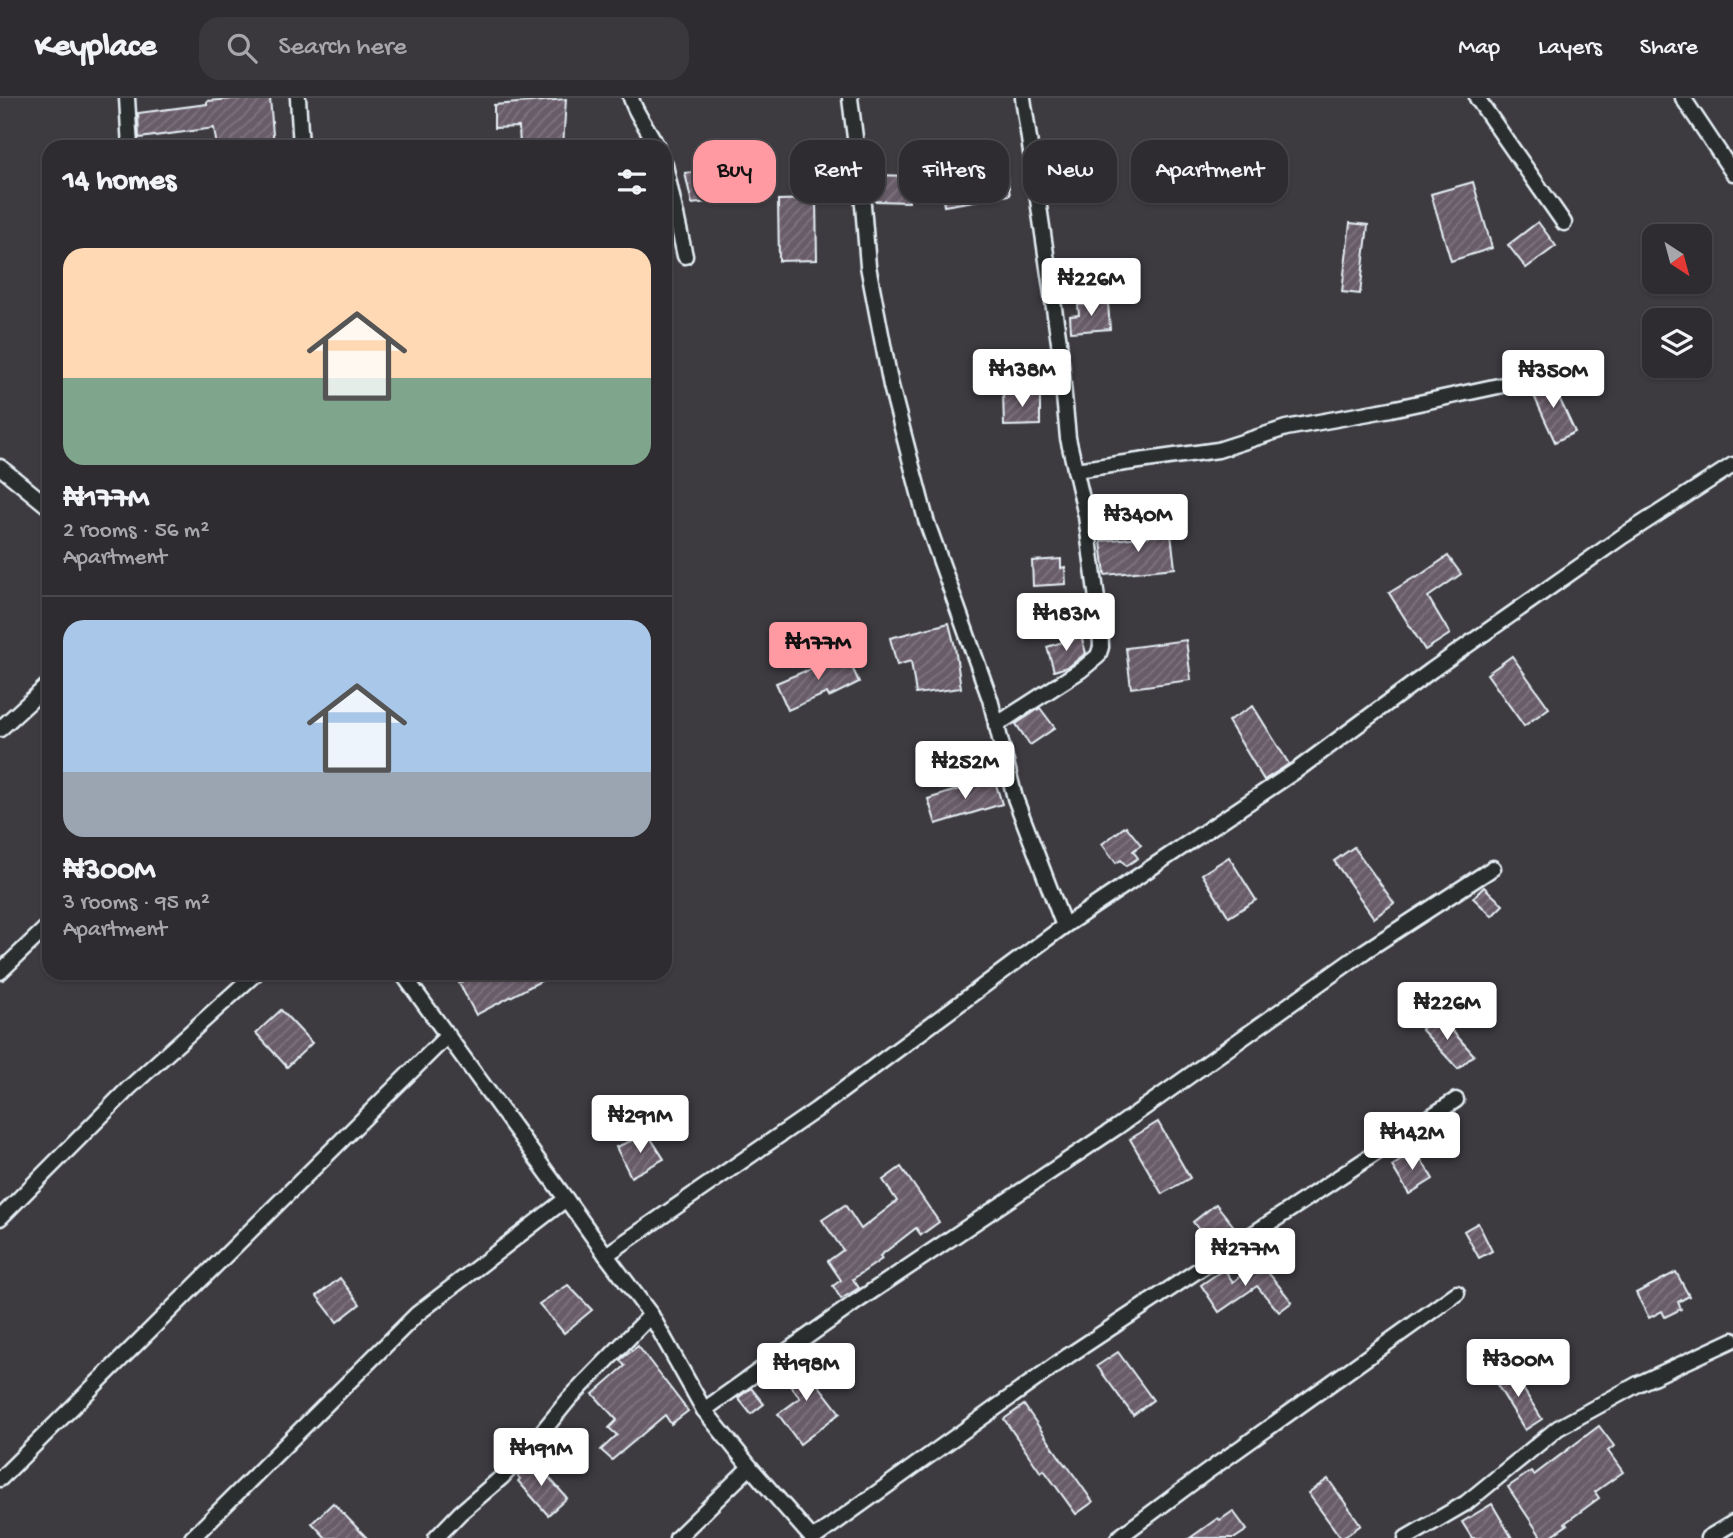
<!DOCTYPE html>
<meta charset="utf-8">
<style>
:root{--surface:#2e2c30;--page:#3a383c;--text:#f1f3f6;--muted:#a7a7ab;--line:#49484c;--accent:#ff9aa2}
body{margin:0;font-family:"Gochi Hand",sans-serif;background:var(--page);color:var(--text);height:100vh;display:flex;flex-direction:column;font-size:26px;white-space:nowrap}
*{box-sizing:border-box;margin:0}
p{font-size:23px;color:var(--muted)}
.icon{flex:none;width:38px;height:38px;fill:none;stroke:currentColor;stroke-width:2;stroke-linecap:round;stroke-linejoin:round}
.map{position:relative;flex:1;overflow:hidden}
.panel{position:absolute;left:42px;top:42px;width:630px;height:840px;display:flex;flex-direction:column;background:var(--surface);border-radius:21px;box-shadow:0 2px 5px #0004,0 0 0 2px var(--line)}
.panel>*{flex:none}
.banner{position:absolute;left:693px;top:42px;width:665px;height:63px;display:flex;gap:14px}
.needle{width:46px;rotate:144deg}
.tools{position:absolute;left:1642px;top:126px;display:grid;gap:14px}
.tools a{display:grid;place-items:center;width:70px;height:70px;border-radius:14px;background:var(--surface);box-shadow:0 2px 5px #0004,0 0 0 2px var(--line);font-size:35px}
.price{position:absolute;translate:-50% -60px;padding:0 16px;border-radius:7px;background:#fff;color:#222;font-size:23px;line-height:46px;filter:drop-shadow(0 2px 4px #0008)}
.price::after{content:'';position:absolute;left:50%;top:42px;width:21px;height:16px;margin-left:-10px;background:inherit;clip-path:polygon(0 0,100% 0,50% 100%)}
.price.selected{background:var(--accent);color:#111}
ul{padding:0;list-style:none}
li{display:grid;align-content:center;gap:14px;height:371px;padding:0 21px}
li+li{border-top:2px solid var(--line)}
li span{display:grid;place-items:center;height:217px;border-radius:21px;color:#555}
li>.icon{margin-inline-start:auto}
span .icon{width:126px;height:126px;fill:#fffc;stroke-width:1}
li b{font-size:30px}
h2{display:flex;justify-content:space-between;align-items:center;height:84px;padding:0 21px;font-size:30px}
.pill{padding:0 24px;border-radius:21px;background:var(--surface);box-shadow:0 2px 5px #0004,0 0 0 2px var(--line);font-size:24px;line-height:63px}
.pill.selected{background:var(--accent);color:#111}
header{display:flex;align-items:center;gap:42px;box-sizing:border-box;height:98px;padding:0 35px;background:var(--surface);border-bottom:2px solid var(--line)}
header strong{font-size:33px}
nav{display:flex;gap:38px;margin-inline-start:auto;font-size:24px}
.search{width:490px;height:63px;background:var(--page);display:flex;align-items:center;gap:18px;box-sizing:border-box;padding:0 24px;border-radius:21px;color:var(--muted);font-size:26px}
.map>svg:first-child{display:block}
</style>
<header>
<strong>Keyplace</strong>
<div class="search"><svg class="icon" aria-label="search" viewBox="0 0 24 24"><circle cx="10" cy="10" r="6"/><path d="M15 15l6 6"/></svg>Search here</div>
<nav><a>Map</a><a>Layers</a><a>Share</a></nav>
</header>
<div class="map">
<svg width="1733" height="1440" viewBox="0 0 1733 1440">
<defs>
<pattern id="building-hatch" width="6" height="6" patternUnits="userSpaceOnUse" patternTransform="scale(1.75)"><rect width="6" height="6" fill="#695c69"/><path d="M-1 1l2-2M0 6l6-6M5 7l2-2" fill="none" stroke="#7e747f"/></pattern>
</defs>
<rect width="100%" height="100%" fill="#3d3b40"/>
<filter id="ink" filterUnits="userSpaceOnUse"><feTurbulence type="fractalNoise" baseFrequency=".0143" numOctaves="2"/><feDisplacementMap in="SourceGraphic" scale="14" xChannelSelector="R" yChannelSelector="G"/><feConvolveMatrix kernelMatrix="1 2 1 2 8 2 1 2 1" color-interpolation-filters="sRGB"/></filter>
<g filter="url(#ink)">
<g fill="url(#building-hatch)" stroke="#e8f1f8" stroke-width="2">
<polygon points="245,0 270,0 274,49 217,49 214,30 139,40 138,15 207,6 207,3"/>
<polygon points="566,1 563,49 520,49 519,29 494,30 494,7"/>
<polygon points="1005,65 1010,97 944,108 939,76"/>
<polygon points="731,72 731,101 692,106 685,75"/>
<polygon points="876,77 910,78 909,104 875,103"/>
<polygon points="1473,84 1492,150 1451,163 1431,96"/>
<polygon points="816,101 817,162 779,163 778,102"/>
<polygon points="1538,124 1556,148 1526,170 1508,147"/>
<polygon points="1350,125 1368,127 1360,196 1342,194"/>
<polygon points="1108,205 1110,231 1071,234 1070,218 1079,217 1078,207"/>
<polygon points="1550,280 1575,334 1555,344 1530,289"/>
<polygon points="1040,295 1040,327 1004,328 1003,296"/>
<polygon points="1171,436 1175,470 1105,477 1101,443"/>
<polygon points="1448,458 1461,476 1428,499 1450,536 1425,552 1389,495 1415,479 1416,480"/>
<polygon points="1061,461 1061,470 1065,469 1066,486 1033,488 1032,463"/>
<polygon points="949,525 955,549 961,590 916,596 911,563 897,567 890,540"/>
<polygon points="1081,538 1086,555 1070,568 1054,573 1047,549"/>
<polygon points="1186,542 1191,582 1131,590 1126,550"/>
<polygon points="845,554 859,584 829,599 827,595 788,612 776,585 805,573 805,574"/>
<polygon points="1512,558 1549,610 1524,628 1487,576"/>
<polygon points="1253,608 1289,666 1264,682 1228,623"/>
<polygon points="1040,610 1055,630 1030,647 1016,626"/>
<polygon points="994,680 1002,706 936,726 928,701"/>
<polygon points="1126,728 1141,747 1133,753 1138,760 1126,768 1121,762 1116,765 1102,746"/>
<polygon points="1354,749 1394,805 1374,820 1334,763"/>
<polygon points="1229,759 1256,802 1229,819 1202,776"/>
<polygon points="1484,789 1503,807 1492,818 1473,800"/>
<polygon points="478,875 556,875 476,917 459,885"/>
<polygon points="281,912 312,945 287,969 256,935"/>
<polygon points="1437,916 1474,957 1458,971 1421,931"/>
<polygon points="1158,1024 1190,1080 1162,1096 1130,1041"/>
<polygon points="648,1036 664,1061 631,1079 616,1049"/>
<polygon points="1416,1053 1433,1081 1409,1096 1392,1068"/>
<polygon points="901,1069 939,1124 921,1137 916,1130 880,1158 882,1161 853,1181 859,1190 841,1201 833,1188 841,1182 828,1163 843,1152 822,1122 845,1107 861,1131 897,1103 883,1082"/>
<polygon points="1216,1106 1236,1131 1213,1150 1193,1124"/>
<polygon points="1478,1125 1492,1153 1479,1160 1464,1133"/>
<polygon points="1259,1163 1292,1204 1279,1214 1257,1188 1219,1214 1201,1187 1224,1171 1233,1184"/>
<polygon points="1676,1174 1689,1198 1678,1204 1681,1211 1665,1219 1662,1213 1649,1220 1636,1195"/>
<polygon points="340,1180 360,1206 337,1224 317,1198"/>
<polygon points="568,1187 592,1212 564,1235 539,1206"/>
<polygon points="638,1248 688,1313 671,1326 665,1317 612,1362 601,1352 617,1337 609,1330 617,1322 593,1296 625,1268 620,1262"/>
<polygon points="1118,1254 1153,1302 1133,1317 1097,1268"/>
<polygon points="796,1258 840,1315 800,1346 778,1316 800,1300 778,1271"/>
<polygon points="1510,1270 1542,1321 1525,1332 1493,1280"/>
<polygon points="751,1290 764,1306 751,1316 738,1300"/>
<polygon points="1024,1307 1065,1367 1066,1366 1093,1404 1076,1416 1044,1372 1041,1375 1004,1321"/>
<polygon points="1599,1328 1614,1348 1608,1353 1623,1374 1595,1394 1599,1400 1565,1425 1567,1427 1548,1440 1542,1440 1508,1389 1531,1373 1534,1377"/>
<polygon points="537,1366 567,1400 548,1417 518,1383 520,1381 517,1377 528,1367 531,1372"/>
<polygon points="1328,1381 1361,1427 1343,1440 1341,1440 1308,1395"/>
<polygon points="333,1405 367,1440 326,1440 312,1425"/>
<polygon points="1492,1406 1512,1440 1472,1440 1462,1424"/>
<polygon points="1233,1413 1247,1432 1235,1440 1190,1440 1218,1420 1220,1422"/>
</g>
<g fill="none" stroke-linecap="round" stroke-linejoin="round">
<defs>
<g id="street">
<polyline points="127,0 130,49"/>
<polyline points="298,0 301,49"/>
<path d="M631 0C636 18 650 32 657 49"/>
<polyline points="850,0 862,95 868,168 891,288 926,422 990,601 1015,700 1064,828"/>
<polyline points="1477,0 1564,125"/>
<polyline points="1683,0 1733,75"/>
<polyline points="665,67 685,158"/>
<polyline points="0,369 49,409"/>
<polyline points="1075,372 1218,352 1286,330 1391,311 1503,287"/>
<polyline points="996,627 1081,572 1098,558 1101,549 1100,524 1086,418 1068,340 1059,244 1023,0"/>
<polyline points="0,631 49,586"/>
<polyline points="0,874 49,827"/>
<polyline points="402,875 566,1101 606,1157 651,1217 704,1312 750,1369 812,1440"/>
<polyline points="0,1120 129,990 256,875"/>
<polyline points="606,1157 816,1012 1064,828 1297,672 1432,572 1623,438 1733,367"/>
<polyline points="704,1312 856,1204 1117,1029 1365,853 1493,770"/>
<polyline points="0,1381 448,937"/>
<polyline points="192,1440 417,1216 566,1101"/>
<polyline points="436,1440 460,1415 502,1379 524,1356 569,1301 651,1217"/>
<polyline points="677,1440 750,1369"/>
<polyline points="814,1440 1068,1258 1456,1002"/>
<polyline points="1118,1440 1204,1376 1457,1195"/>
<polyline points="1406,1440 1466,1405 1558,1330 1638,1286 1733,1242"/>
<polyline points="1708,1440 1733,1425"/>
</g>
</defs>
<use href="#street" stroke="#e8f1f8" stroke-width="19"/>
<use href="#street" stroke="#2a2d2e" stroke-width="14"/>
</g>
</g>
</svg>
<div class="tools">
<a><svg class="needle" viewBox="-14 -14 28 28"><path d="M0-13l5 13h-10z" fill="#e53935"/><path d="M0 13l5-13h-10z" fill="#a7a7ab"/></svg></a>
<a><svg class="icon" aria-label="layers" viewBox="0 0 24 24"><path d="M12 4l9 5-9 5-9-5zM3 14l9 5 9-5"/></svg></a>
</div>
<b class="price" style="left:1091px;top:220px">₦226M</b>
<b class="price" style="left:1022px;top:311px">₦138M</b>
<b class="price" style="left:1553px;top:312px">₦350M</b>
<b class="price" style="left:1138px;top:456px">₦340M</b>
<b class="price" style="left:1066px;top:555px">₦183M</b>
<b class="price selected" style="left:818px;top:584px">₦177M</b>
<b class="price" style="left:965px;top:703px">₦252M</b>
<b class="price" style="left:1447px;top:944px">₦226M</b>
<b class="price" style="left:640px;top:1057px">₦291M</b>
<b class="price" style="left:1412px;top:1074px">₦142M</b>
<b class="price" style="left:1245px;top:1190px">₦277M</b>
<b class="price" style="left:1518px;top:1301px">₦300M</b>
<b class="price" style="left:806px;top:1305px">₦198M</b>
<b class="price" style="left:541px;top:1390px">₦191M</b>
<div class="banner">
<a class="pill selected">Buy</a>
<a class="pill">Rent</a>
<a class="pill">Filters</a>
<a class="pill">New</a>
<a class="pill">Apartment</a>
</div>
<section class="panel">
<h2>14 homes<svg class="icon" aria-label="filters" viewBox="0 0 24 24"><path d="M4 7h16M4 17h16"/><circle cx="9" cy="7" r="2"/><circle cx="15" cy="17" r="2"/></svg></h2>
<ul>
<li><span style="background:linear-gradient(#ffd9b3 60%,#7fa58c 0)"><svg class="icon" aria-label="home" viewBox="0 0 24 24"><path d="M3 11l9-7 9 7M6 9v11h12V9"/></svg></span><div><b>₦177M</b><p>2 rooms · 56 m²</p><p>Apartment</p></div></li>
<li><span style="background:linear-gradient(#a9c7e8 70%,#9aa5b1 0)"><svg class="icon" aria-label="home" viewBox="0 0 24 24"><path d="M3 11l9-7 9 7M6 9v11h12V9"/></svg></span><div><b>₦300M</b><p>3 rooms · 95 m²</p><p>Apartment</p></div></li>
</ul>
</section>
</div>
